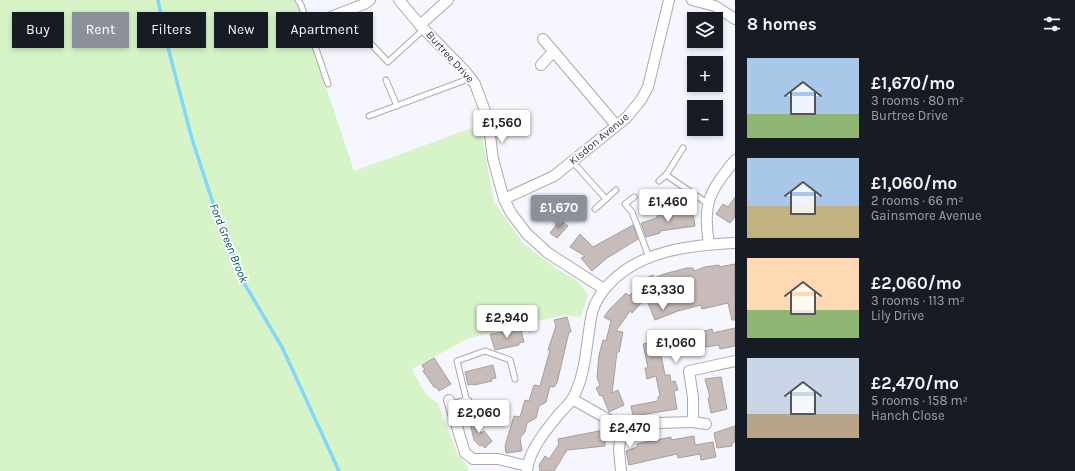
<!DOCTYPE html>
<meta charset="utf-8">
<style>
:root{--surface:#171b24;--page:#20242c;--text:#f1f3f6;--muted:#9ea1a6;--accent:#8c9099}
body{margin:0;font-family:Karla,sans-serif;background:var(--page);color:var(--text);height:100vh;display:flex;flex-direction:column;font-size:15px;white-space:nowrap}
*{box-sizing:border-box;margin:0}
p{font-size:13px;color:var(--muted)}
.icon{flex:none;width:22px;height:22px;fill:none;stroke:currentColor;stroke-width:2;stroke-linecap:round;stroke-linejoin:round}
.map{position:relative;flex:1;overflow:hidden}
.panel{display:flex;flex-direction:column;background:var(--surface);width:340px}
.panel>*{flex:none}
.hud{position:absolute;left:12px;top:12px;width:380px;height:36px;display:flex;gap:8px}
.fabs{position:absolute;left:687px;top:12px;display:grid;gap:8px}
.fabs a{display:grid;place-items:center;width:36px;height:36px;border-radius:0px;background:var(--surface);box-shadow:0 2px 6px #0003;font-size:20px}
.price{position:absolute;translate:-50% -34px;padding:0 9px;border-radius:4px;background:#fff;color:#222;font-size:13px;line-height:26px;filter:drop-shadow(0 1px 2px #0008)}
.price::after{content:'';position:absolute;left:50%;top:24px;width:12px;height:9px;margin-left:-6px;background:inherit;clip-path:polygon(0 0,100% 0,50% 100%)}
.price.on{background:var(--accent);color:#fff}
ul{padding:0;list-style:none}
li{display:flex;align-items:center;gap:12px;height:100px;padding:0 12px}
li span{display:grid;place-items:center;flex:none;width:112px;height:80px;border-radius:0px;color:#555}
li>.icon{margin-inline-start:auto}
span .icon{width:48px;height:48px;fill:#fffc;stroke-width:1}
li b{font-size:17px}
h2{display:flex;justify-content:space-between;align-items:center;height:48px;padding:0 12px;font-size:17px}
.pill{padding:0 14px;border-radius:0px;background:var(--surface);box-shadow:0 2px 6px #0003;font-size:14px;line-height:36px}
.pill.on{background:var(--accent);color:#fff}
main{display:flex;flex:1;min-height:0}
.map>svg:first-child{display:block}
</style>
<main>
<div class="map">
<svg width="735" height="471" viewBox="0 0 735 471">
<rect width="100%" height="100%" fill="#f6f6fe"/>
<path fill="#d6f4c8" d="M0 0H295L299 6 354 171 480 125 494 202 523 243 554 267 579 282 588 295 581 317 563 315 469 338 412 369C418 379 425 398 437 402L458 455 467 466 469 471H0Z"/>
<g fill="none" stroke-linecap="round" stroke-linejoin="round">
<polyline stroke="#83d8fa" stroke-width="3.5" points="158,0 165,36 192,139 213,203 244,283 282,347 339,471"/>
</g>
<g fill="#c8bcba" stroke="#a89d9a">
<polygon points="735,197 735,217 730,223 716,214 723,204 728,207"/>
<polygon points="675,212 676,214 693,212 695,226 660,231 660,233 646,237 641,223 657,218 657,216"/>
<polygon points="560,220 568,226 557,238 550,233"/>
<polygon points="633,225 638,239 607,258 592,271 581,258 585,256 570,247 580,234 593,247"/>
<polygon points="735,264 735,320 732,320 728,303 702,309 701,305 678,311 655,320 646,298 632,313 630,311 616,331 623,332 619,352 617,352 612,393 618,390 624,405 609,412 602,395 600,396 596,388 600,386 597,377 599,355 603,340 606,341 611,321 604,317 609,310 626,293 629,296 644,281 644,279 653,275 654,278 664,274 687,268 693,268 694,271 705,267 719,265 719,267"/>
<polygon points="567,317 571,332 569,332 557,383 554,387 550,386 546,402 539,406 536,418 527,423 525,432 520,438 522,451 506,453 505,446 514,416 520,417 525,400 529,401 534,385 540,386 550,350 548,350 556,326 554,320"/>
<polygon points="735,328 735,346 720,349 719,345 678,351 661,355 665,375 670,375 671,382 675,381 678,390 674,391 677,409 633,416 631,406 658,401 658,397 660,396 656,376 647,379 645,368 648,368 643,344 658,341 662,342 661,339 693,330 694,334 712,329 713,333"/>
<polygon points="521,330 524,342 519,343 519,345 495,350 490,334"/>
<polygon points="434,358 451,384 439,391 436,387 434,387 423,371 425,370 422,365"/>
<polygon points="493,365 496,378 491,379 492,381 474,385 472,384 468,385 465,372"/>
<polygon points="721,377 727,409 711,413 708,398 710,397 705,379"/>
<polygon points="469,413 481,433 484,431 492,441 485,448 482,445 480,446 474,440 468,414"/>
<polygon points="735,426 735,442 732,443 732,446 717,448 714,433"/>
<polygon points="604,430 605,446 567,450 554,471 540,471 539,465 545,456 549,459 559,444 558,439"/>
<polygon points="694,436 695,445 713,442 716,457 701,460 700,454 678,458 677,454 629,465 626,451 637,447 637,444 671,437 671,440"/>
</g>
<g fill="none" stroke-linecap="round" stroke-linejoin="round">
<defs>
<g id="lane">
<polyline points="298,0 301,5 328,84"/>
<polyline points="371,44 388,62 424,29"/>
<polyline points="386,80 397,106"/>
<polyline points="369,116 471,78"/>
<polyline points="572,161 606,199 616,190"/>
<polyline points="666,175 707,203"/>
<polyline points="659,181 666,175 683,148"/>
<polyline points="634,197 625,204 632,212 649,257"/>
<polyline points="595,209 606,199"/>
<polyline points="467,402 457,361 485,351 510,360 515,379"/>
</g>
<g id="street">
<polyline points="399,0 420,25 465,71 475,84 488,119 493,159 504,199 511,213 527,234 548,253 604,289"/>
<polyline points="692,0 715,6 735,19"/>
<polyline points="420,25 448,0"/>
<polyline points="308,26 364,4 370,0"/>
<polyline points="543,39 616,125"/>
<polyline points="541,65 553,52"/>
<polyline points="504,199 554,176 626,118 641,100 648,87 669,0"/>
<path d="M709 244C702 203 710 191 735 160"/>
<polyline points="572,399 622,427 658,423 693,422 693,397 689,371 735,361"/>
<polyline points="449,400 465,453 473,459 498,459 527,466"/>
<polyline points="451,407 467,402"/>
<polyline points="693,422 706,424"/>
<path d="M527 471C529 450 546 430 559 414 564 409 569 404 573 398 587 371 586 342 592 313 595 301 602 291 611 282 643 250 691 245 735 243"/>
<polyline points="621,471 619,449 622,427"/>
</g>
</defs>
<use href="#lane" stroke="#a9a9b3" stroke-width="7"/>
<use href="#street" stroke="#a9a9b3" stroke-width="12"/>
<use href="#lane" stroke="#fff" stroke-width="5"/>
<use href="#street" stroke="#fff" stroke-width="10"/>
</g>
<g text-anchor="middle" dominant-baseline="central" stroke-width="3.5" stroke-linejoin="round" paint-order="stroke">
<g font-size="11" fill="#333437" stroke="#fff">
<text transform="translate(450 57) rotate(48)">Burtree Drive</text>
<text transform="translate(599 139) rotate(-40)">Kisdon Avenue</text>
</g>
<g font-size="12" font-style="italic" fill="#024f65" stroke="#fff">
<text transform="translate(229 243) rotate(68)">Ford Green Brook</text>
</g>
</g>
</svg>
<div class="fabs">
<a><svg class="icon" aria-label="layers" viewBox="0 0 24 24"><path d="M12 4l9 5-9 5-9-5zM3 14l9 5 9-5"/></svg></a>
<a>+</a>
<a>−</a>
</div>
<b class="price" style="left:502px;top:144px">£1,560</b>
<b class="price" style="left:668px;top:223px">£1,460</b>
<b class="price on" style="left:559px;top:229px">£1,670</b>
<b class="price" style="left:663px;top:311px">£3,330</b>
<b class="price" style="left:507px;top:339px">£2,940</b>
<b class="price" style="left:676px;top:364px">£1,060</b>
<b class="price" style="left:479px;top:434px">£2,060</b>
<b class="price" style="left:630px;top:449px">£2,470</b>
<div class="hud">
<a class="pill">Buy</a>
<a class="pill on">Rent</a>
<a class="pill">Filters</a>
<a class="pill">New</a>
<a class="pill">Apartment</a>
</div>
</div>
<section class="panel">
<h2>8 homes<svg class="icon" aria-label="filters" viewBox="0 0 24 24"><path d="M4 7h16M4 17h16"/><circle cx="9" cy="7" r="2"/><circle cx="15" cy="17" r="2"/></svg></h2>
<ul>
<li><span style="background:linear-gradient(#a9c7e8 70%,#8fb573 0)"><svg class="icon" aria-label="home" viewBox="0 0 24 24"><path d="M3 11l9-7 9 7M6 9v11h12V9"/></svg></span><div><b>£1,670/mo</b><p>3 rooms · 80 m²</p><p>Burtree Drive</p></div></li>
<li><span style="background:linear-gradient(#a9c7e8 60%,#c2b280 0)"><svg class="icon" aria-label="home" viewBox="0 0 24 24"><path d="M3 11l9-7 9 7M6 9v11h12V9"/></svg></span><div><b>£1,060/mo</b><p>2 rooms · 66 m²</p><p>Gainsmore Avenue</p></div></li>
<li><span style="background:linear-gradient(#ffd9b3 65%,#8fb573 0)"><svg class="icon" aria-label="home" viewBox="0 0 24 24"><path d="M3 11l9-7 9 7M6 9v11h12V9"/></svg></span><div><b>£2,060/mo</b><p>3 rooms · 113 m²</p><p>Lily Drive</p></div></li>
<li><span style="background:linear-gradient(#c9d6e8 70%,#b9a48a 0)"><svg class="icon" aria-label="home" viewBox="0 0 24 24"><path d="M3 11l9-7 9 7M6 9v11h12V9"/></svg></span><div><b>£2,470/mo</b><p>5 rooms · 158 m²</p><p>Hanch Close</p></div></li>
</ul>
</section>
</main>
